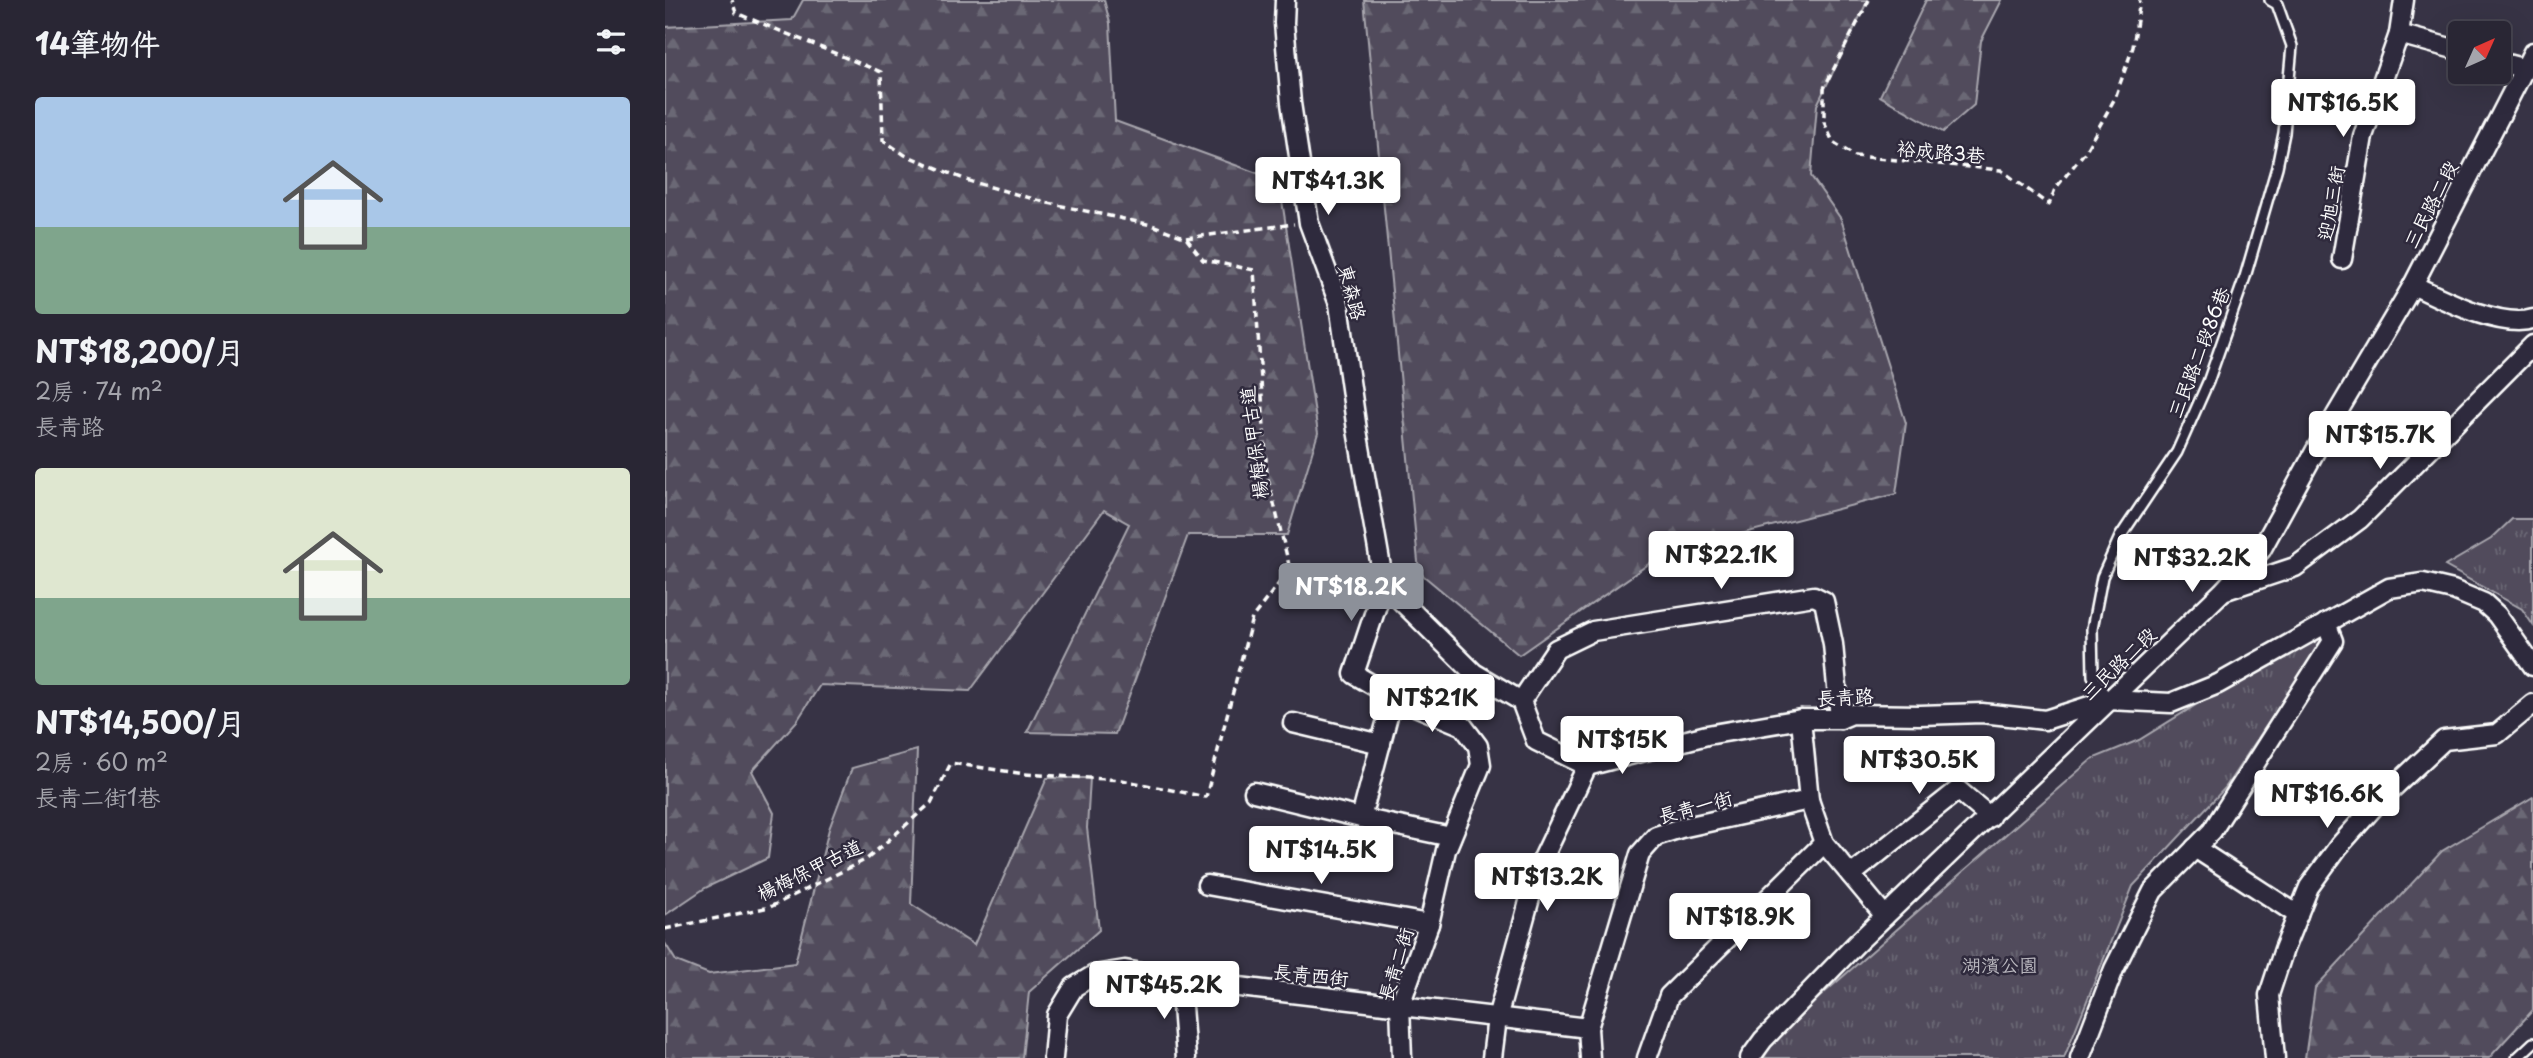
<!DOCTYPE html>
<html lang="zh-TW">
<meta charset="utf-8">
<style>
:root{--surface:#292634;--page:#353240;--text:#f1f3f6;--muted:#a5a5ac;--line:#45434f;--accent:#8c9099}
body{margin:0;font-family:"Playpen Sans","LXGW WenKai TC",sans-serif;background:var(--page);color:var(--text);height:100vh;display:flex;flex-direction:column;font-size:26px;white-space:nowrap}
*{box-sizing:border-box;margin:0}
p{font-size:23px;color:var(--muted)}
.icon{flex:none;width:38px;height:38px;fill:none;stroke:currentColor;stroke-width:2;stroke-linecap:round;stroke-linejoin:round}
.map{position:relative;flex:1;overflow:hidden}
.panel{display:flex;flex-direction:column;background:var(--surface);width:665px}
.panel>*{flex:none}
.needle{width:46px;rotate:45deg}
.fabs{position:absolute;left:1783px;top:21px;display:grid;gap:14px}
.fabs a{display:grid;place-items:center;width:63px;height:63px;border-radius:7px;background:var(--surface);box-shadow:0 7px 28px #0002,0 0 0 2px var(--line);font-size:35px}
.price{position:absolute;translate:-50% -60px;padding:0 16px;border-radius:7px;background:#fff;color:#222;font-size:23px;line-height:46px;filter:drop-shadow(0 2px 4px #0008)}
.price::after{content:'';position:absolute;left:50%;top:42px;width:21px;height:16px;margin-left:-10px;background:inherit;clip-path:polygon(0 0,100% 0,50% 100%)}
.price.active{background:var(--accent);color:#fff}
ul{padding:0;list-style:none}
li{display:grid;align-content:center;gap:14px;height:371px;padding:0 35px}
li span{display:grid;place-items:center;height:217px;border-radius:7px;color:#555}
li>.icon{margin-inline-start:auto}
span .icon{width:126px;height:126px;fill:#fffc;stroke-width:1}
li b{font-size:30px}
h2{display:flex;justify-content:space-between;align-items:center;height:84px;padding:0 35px;font-size:30px}
main{display:flex;flex:1;min-height:0}
.map>svg:first-child{display:block}
</style>
<main>
<section class="panel">
<h2>14筆物件<svg class="icon" aria-label="filters" viewBox="0 0 24 24"><path d="M4 7h16M4 17h16"/><circle cx="9" cy="7" r="2"/><circle cx="15" cy="17" r="2"/></svg></h2>
<ul>
<li><span style="background:linear-gradient(#a9c7e8 60%,#7fa58c 0)"><svg class="icon" aria-label="home" viewBox="0 0 24 24"><path d="M3 11l9-7 9 7M6 9v11h12V9"/></svg></span><div><b>NT$18,200/月</b><p>2房 · 74 m²</p><p>長青路</p></div></li>
<li><span style="background:linear-gradient(#dfe7d0 60%,#7fa58c 0)"><svg class="icon" aria-label="home" viewBox="0 0 24 24"><path d="M3 11l9-7 9 7M6 9v11h12V9"/></svg></span><div><b>NT$14,500/月</b><p>2房 · 60 m²</p><p>長青二街1巷</p></div></li>
</ul>
</section>
<div class="map">
<svg width="1868" height="1058" viewBox="0 0 1868 1058">
<defs>
<pattern id="grass-tufts" width="24" height="20" patternUnits="userSpaceOnUse" patternTransform="scale(1.75)"><rect width="24" height="20" fill="#514c5c"/><path d="M3 7l-1-3M5 7V3M7 7l1-3M15 17l-1-3M17 17v-4M19 17l1-3" fill="none" stroke="#6b6774"/></pattern>
<pattern id="forest-firs" width="22" height="20" patternUnits="userSpaceOnUse" patternTransform="scale(1.75)"><rect width="22" height="20" fill="#514c5c"/><path d="M5 1l3.5 6h-7zM16 11l3.5 6h-7z" fill="#6b6774"/></pattern>
</defs>
<rect width="100%" height="100%" fill="#373345"/>
<filter id="ink" filterUnits="userSpaceOnUse"><feTurbulence type="fractalNoise" baseFrequency=".0143" numOctaves="2"/><feDisplacementMap in="SourceGraphic" scale="14" xChannelSelector="R" yChannelSelector="G"/><feConvolveMatrix kernelMatrix="1 2 1 2 8 2 1 2 1" color-interpolation-filters="sRGB"/></filter>
<g filter="url(#ink)">
<g fill="url(#grass-tufts)" stroke="#a8a6ae" stroke-width="2">
<polygon points="1847,519 1868,519 1868,625 1857,609 1780,566 1826,539"/>
<polygon points="1661,636 1560,788 1468,886 1399,1058 1092,1058 1095,1049 1427,759 1474,740 1568,682"/>
</g>
<g fill="url(#forest-firs)" stroke="#a8a6ae" stroke-width="2">
<polygon points="138,0 439,0 445,23 450,121 614,181 653,433 622,535 523,535 450,734 362,732 464,524 439,510 305,691 155,685 132,721 87,771 109,813 103,858 40,888 0,915 0,27 127,20"/>
<polygon points="699,0 1203,0 1152,105 1146,176 1176,219 1241,423 1231,494 998,554 854,655 754,572"/>
<polygon points="1261,0 1337,0 1316,41 1309,105 1278,132 1215,96"/>
<polygon points="252,750 246,904 309,945 382,778 425,778 422,828 434,930 364,992 357,1058 0,1058 0,943 11,961 44,974 130,963 164,829 187,768"/>
<polygon points="1868,797 1868,1010 1824,1058 1640,1058 1650,988 1777,851"/>
</g>
<g fill="none" stroke-linecap="round" stroke-linejoin="round">
<defs>
<g id="lane">
<polyline points="1443,700 1428,676 1427,629 1437,577 1455,537 1512,452 1543,382 1580,277 1612,167 1619,133 1627,46 1612,4 1605,0"/>
<polyline points="1852,1058 1868,1043"/>
</g>
<g id="street">
<polyline points="620,0 619,23 626,103 644,223 674,304 692,430 719,584 809,673 856,701 871,741 922,766 1042,735 1136,719 1175,719 1187,714 1255,715 1317,713 1380,720 1443,700 1506,703 1553,684 1724,588 1758,583 1788,590 1819,603 1832,615 1868,666"/>
<polyline points="1739,0 1734,34 1796,51"/>
<polyline points="1834,62 1857,68"/>
<polyline points="1677,259 1698,136 1734,34"/>
<path d="M1748 285C1778 299 1835 329 1868 319"/>
<polyline points="719,584 689,674 728,697 798,726 813,746 816,765 781,850 764,924 735,1005 737,1058"/>
<polyline points="1561,590 1630,567 1695,519 1868,345"/>
<polyline points="728,697 696,818 786,837"/>
<polyline points="856,701 891,649 928,631 1149,596 1159,601 1168,644 1175,719"/>
<polyline points="1136,719 1144,800 1159,843 1220,916"/>
<polyline points="628,723 716,744"/>
<polyline points="589,792 696,818"/>
<polyline points="1530,848 1633,915"/>
<polyline points="1186,875 1293,790 1325,817"/>
<polyline points="542,885 764,924"/>
<polyline points="515,980 521,1058"/>
<polyline points="388,1058 392,1015 409,987 429,975 460,970 515,980 923,1028"/>
<polyline points="827,1058 832,1018 873,869 922,766"/>
<polyline points="925,1058 923,1028 975,854 991,836 1016,828 1144,800"/>
<polyline points="982,1058 1004,996 1159,843"/>
<polyline points="1085,1058 1098,1040 1191,944 1557,592 1596,550 1658,437 1748,285 1868,52"/>
<polyline points="1415,1058 1449,969 1488,891 1547,831 1668,641 1661,623"/>
<polyline points="1610,1058 1604,995 1619,949 1644,887 1674,846 1715,800 1779,740 1832,734 1868,704"/>
</g>
</defs>
<use href="#lane" stroke="#fff" stroke-width="14"/>
<use href="#street" stroke="#fff" stroke-width="23"/>
<g stroke="#fff" stroke-width="3.5" stroke-dasharray="7 5" stroke-linecap="butt">
<polyline points="1204,0 1159,88 1159,122 1168,142 1190,156 1336,170 1384,205 1390,189 1420,152 1450,98 1468,47 1475,0"/>
<polyline points="521,238 629,224"/>
<polyline points="0,929 105,907 202,859 266,803 286,763 360,774 457,780 541,797 587,618 625,569 602,475 589,270 538,260 521,238 487,225 383,203 304,181 240,155 218,140 216,72 71,13 67,0"/>
</g>
<use href="#lane" stroke="#2f2a3d" stroke-width="9"/>
<use href="#street" stroke="#2f2a3d" stroke-width="18"/>
</g>
</g>
<g text-anchor="middle" dominant-baseline="central" stroke-width="5" stroke-linejoin="round" paint-order="stroke">
<g font-size="19" fill="#fff" stroke="#2f2a3d">
<text transform="translate(1276 151) rotate(5)">裕成路3巷</text>
<text transform="translate(1665 203) rotate(-80)">迎旭三街</text>
<text transform="translate(1765 204) rotate(-63)">三民路二段</text>
<text transform="translate(688 292) rotate(75)">東森路</text>
<text transform="translate(1533 352) rotate(-69)">三民路二段86巷</text>
<text transform="translate(588 443) rotate(-97)">楊梅保甲古道</text>
<text transform="translate(1453 663) rotate(-44)">三民路二段</text>
<text transform="translate(1180 696) rotate(-3)">長青路</text>
<text transform="translate(1030 806) rotate(-15)">長青一街</text>
<text transform="translate(144 869) rotate(-26)">楊梅保甲古道</text>
<text transform="translate(730 964) rotate(-73)">長青二街</text>
<text transform="translate(646 974) rotate(6)">長青西街</text>
</g>
<g font-size="19" fill="#b9b7be" stroke="#2f2a3d">
<text x="1335" y="964">湖濱公園</text>
</g>
</g>
</svg>
<div class="fabs">
<a><svg class="needle" viewBox="-14 -14 28 28"><path d="M0-13l5 13h-10z" fill="#e53935"/><path d="M0 13l5-13h-10z" fill="#a5a5ac"/></svg></a>
</div>
<b class="price" style="left:1678px;top:139px">NT$16.5K</b>
<b class="price" style="left:663px;top:217px">NT$41.3K</b>
<b class="price" style="left:1715px;top:471px">NT$15.7K</b>
<b class="price" style="left:1056px;top:591px">NT$22.1K</b>
<b class="price" style="left:1527px;top:594px">NT$32.2K</b>
<b class="price active" style="left:686px;top:623px">NT$18.2K</b>
<b class="price" style="left:767px;top:734px">NT$21K</b>
<b class="price" style="left:957px;top:776px">NT$15K</b>
<b class="price" style="left:1254px;top:796px">NT$30.5K</b>
<b class="price" style="left:1662px;top:830px">NT$16.6K</b>
<b class="price" style="left:656px;top:886px">NT$14.5K</b>
<b class="price" style="left:882px;top:913px">NT$13.2K</b>
<b class="price" style="left:1075px;top:953px">NT$18.9K</b>
<b class="price" style="left:499px;top:1021px">NT$45.2K</b>
</div>
</main>
